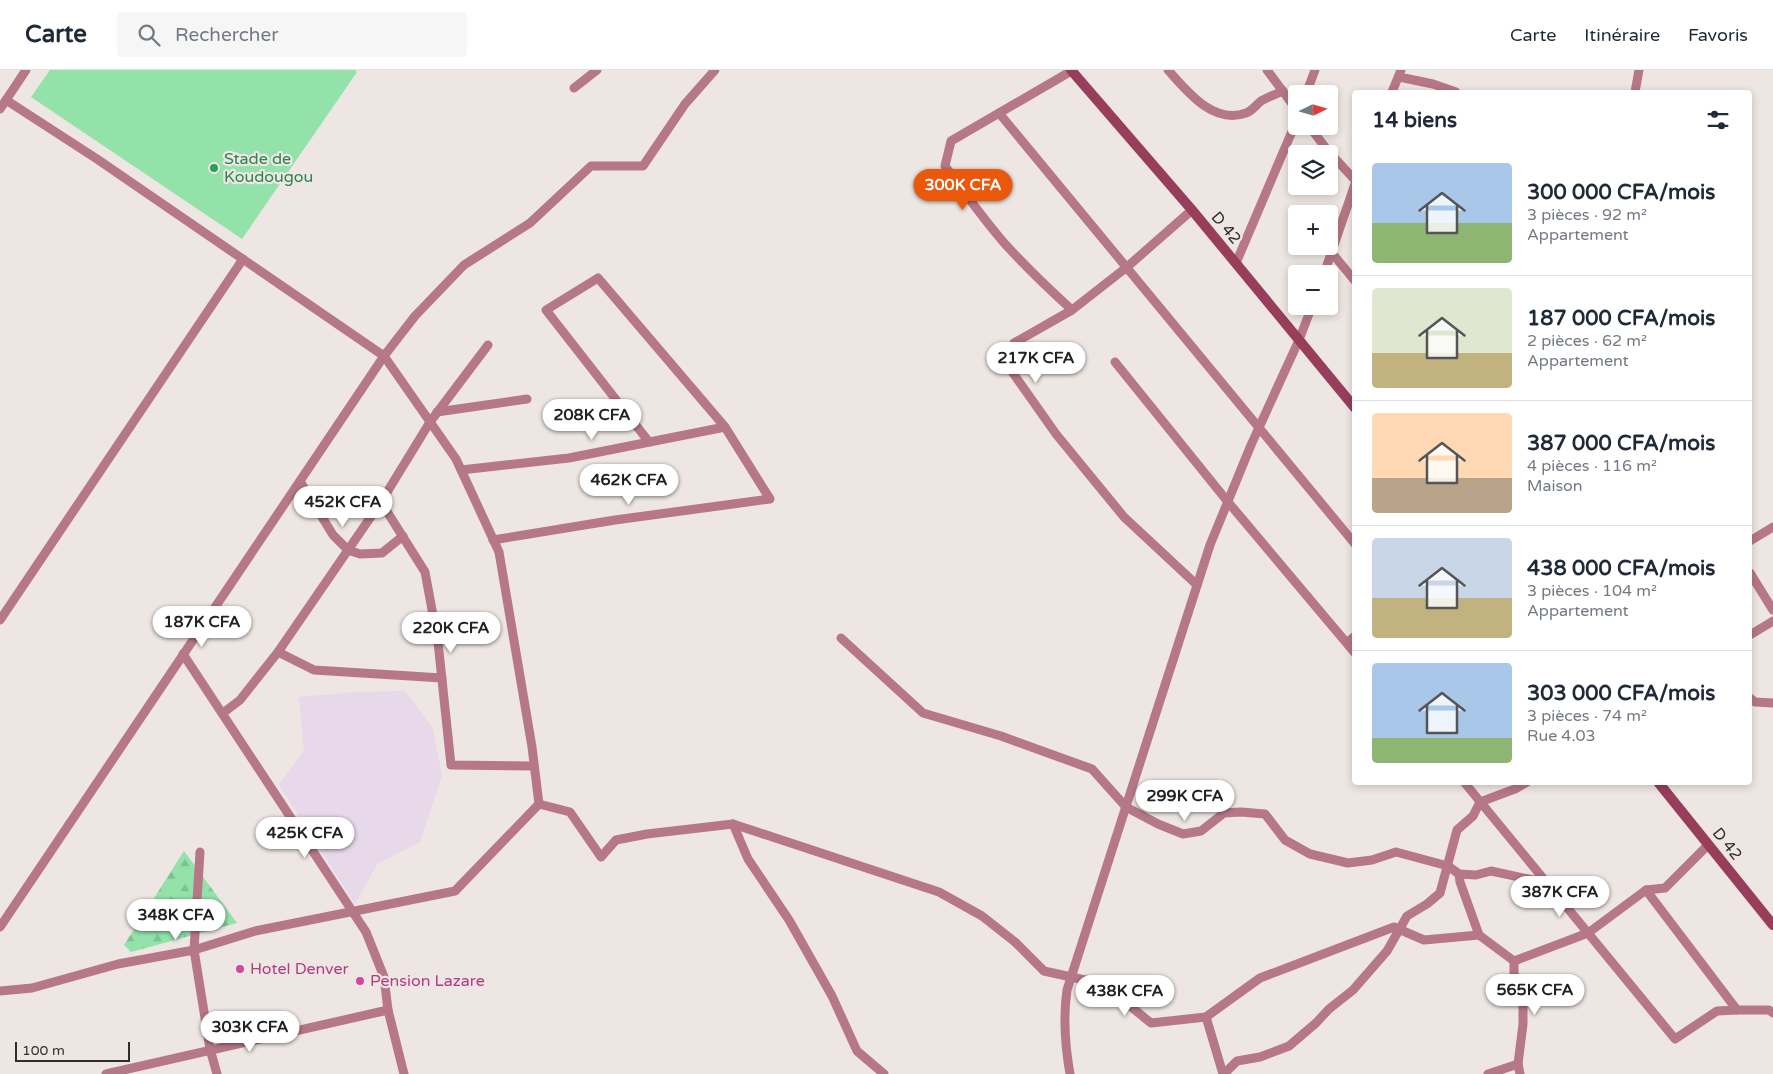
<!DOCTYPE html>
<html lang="fr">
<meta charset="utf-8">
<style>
:root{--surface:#fff;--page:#f6f6f7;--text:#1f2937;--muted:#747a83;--line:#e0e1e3;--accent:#ea580c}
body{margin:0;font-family:"Varela Round",sans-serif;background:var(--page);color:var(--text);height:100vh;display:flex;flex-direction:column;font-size:19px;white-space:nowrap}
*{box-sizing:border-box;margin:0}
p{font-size:16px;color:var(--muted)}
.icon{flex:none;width:28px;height:28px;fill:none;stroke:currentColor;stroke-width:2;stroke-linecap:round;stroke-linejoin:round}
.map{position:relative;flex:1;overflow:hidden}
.details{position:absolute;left:1352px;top:20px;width:400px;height:695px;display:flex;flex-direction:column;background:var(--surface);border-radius:5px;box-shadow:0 2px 8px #0003}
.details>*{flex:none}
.needle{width:32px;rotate:85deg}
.buttons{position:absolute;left:1288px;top:15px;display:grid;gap:10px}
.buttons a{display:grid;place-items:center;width:50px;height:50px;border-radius:5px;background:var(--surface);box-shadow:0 2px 8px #0003;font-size:25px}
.scale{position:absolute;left:15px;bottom:12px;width:115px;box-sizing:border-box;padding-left:5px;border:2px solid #302e2c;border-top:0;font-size:14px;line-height:18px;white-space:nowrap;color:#302e2c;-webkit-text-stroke:4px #ede6e2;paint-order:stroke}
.price{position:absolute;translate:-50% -42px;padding:0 11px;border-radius:18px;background:#fff;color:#222;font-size:16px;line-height:32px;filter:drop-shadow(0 1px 2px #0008)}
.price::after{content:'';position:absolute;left:50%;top:30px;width:15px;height:11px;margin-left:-8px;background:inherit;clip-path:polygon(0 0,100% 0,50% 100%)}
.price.selected{background:var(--accent);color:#fff}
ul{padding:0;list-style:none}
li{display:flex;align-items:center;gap:15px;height:125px;padding:0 20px}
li+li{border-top:1px solid var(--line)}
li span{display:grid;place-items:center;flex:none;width:140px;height:100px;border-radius:5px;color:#555}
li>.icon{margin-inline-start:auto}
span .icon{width:60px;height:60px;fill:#fffc;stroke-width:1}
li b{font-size:21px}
h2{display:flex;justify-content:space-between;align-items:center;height:60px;padding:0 20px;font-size:21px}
header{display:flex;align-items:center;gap:30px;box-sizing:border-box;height:70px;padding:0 25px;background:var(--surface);border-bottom:1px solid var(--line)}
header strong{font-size:24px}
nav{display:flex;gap:28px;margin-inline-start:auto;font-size:18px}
.search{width:350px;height:45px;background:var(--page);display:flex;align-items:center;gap:12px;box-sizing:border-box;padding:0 18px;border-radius:5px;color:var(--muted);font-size:19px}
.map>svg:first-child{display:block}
</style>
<header>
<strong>Carte</strong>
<div class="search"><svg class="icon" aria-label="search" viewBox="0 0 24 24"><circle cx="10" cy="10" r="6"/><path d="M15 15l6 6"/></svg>Rechercher</div>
<nav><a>Carte</a><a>Itinéraire</a><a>Favoris</a></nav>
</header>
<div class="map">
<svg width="1773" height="1004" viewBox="0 0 1773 1004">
<defs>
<pattern id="forest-firs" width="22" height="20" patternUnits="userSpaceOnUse" patternTransform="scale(1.25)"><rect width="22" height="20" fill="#92e2a9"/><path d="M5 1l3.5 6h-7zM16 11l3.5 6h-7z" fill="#7ec292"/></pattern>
</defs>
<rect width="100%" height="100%" fill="#ede6e2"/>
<polygon fill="#e7d8ea" points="405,621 433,659 442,706 420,772 377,794 355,834 279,715 304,681 299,627 357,622"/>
<polygon fill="#92e2a9" points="50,0 355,0 357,2 242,169 31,27"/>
<polygon fill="url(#forest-firs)" points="184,781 237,853 131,882 124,875"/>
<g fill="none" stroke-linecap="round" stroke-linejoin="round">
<g stroke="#b67788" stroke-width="9">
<path d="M1168 0C1187 21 1213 55 1246 43 1252 41 1256 35 1261 31 1268 27 1276 24 1283 21"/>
<polyline points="1267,0 1296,39"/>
<polyline points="1399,7 1433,14 1456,22"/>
<polyline points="574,18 597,0"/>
<polyline points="1392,22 1401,0"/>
<polyline points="1635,22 1639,0"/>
<polyline points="1306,24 1315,0"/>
<polyline points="0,39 26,0"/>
<polyline points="999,43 1355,474"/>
<polyline points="1309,56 1328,81 1355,110"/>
<polyline points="1192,140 1127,197 1072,240 1014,273 1010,288 1013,303 1056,364 1124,447 1197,515"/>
<polyline points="1332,183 1355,211"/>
<polyline points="1236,193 1296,52"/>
<polyline points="1324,204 1355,114"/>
<path d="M1072 240C1049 219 1027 198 1006 175 984 150 965 123 945 96L951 71 1073 0"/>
<polyline points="1115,292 1228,432 1355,583"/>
<polyline points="437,342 527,329"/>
<polyline points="461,400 569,388 725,357"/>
<polyline points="300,411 333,465 348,480 360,484 382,483 403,466"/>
<polyline points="381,432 425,502 438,572 451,695 534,696"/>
<polyline points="493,470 615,450 770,429 725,357 598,208 546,240 649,372"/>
<polyline points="1750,471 1773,457"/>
<polyline points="1750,503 1773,540"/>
<polyline points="0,550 243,189"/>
<polyline points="1750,565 1773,551"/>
<polyline points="841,568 923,643 1001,666 1092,699 1126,737 1158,754 1183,764 1201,761 1224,743 1241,742 1265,744 1285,770 1310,784 1348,793 1372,790 1396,782 1448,796 1459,804 1476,805 1491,801 1547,813"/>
<polyline points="1347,573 1355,566"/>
<polyline points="278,582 314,600 442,608"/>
<polyline points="183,584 366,862 384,907 388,940 404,1004"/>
<polyline points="1750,628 1755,632 1773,633"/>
<polyline points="223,643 240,630 278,582 381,432 430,352 488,275"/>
<polyline points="1464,712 1675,969 1717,941 1737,940 1769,940 1773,943"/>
<polyline points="539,734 570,742 601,787 616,770 647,764 733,754 939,822 982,846 1015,872 1044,901 1103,914 1151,953 1206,947 1260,908 1394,857 1424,870 1479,865 1514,891 1588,863 1646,820 1665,818 1708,775"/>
<polyline points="733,754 748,789 789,850 832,926 857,981 884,1004"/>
<polyline points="200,782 194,880 210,979 217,1004"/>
<polyline points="1459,804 1460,812 1479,865"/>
<polyline points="1646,820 1737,940"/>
<polyline points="0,857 384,286 415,246 464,195 530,153 591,96 643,96 685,34 715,0"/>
<polyline points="1514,891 1514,903 1523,927 1523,954 1518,994 1520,1004"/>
<polyline points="0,921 32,918 118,894 194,880 255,861 455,821 539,734 532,677 499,482 456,389 384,286 97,89 6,30"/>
<polyline points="1206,947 1223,1004"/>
<polyline points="106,1004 388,940"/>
<path d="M1070 1004C1065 976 1063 948 1067 920L1210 475 1251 375 1299 270 1312 236"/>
<polyline points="1224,1004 1237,991 1260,987 1289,976 1316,953 1329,939 1353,920 1387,881 1407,846 1427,834 1440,823 1457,760 1473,746 1480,732 1515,719 1527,712"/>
<polyline points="1488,1004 1518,994"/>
</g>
<g stroke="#983d5c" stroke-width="10">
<polyline points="1071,0 1192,140 1355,338"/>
<polyline points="1658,712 1773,855"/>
</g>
</g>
<circle fill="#2e9e5b" stroke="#ede6e2" stroke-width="2" cx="214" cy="98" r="5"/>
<g fill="#d1479c" stroke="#ede6e2" stroke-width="2">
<circle cx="240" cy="899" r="5"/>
<circle cx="360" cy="911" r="5"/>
</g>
<g text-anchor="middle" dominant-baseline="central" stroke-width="4.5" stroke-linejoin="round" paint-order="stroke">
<g font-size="16" fill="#27864d" stroke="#ede6e2" text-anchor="start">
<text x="224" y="89">Stade de<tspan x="224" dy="18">Koudougou</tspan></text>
</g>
<g font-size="16" fill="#302e2c" stroke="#ede6e2">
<text transform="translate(1226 158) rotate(50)">D 42</text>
<text transform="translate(1727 774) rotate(51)">D 42</text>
</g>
<g font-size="16" fill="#b23c85" stroke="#ede6e2" text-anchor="start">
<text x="250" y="899">Hotel Denver</text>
<text x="370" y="911">Pension Lazare</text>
</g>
</g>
</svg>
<div class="buttons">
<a><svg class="needle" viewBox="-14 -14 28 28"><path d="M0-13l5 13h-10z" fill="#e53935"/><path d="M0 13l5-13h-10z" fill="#747a83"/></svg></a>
<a><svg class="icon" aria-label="layers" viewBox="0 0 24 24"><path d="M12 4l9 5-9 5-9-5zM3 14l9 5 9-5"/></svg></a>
<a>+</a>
<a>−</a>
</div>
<div class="scale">100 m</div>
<b class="price selected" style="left:963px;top:141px">300K CFA</b>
<b class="price" style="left:1036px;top:314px">217K CFA</b>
<b class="price" style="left:592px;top:371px">208K CFA</b>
<b class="price" style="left:629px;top:436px">462K CFA</b>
<b class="price" style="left:343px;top:458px">452K CFA</b>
<b class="price" style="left:202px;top:578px">187K CFA</b>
<b class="price" style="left:451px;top:584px">220K CFA</b>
<b class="price" style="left:1185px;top:752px">299K CFA</b>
<b class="price" style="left:305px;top:789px">425K CFA</b>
<b class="price" style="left:1560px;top:848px">387K CFA</b>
<b class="price" style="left:176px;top:871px">348K CFA</b>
<b class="price" style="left:1535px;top:946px">565K CFA</b>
<b class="price" style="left:1125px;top:947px">438K CFA</b>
<b class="price" style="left:250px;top:983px">303K CFA</b>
<section class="details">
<h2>14 biens<svg class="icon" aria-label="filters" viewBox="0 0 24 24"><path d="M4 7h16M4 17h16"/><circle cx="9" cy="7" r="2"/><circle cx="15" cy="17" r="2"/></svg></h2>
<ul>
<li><span style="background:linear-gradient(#a9c7e8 60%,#8fb573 0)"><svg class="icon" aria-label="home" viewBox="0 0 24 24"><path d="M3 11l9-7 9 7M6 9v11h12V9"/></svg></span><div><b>300 000 CFA/mois</b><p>3 pièces · 92 m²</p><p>Appartement</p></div></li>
<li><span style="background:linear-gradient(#dfe7d0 65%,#c2b280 0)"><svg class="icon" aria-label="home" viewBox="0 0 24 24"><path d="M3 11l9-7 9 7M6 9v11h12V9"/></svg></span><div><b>187 000 CFA/mois</b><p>2 pièces · 62 m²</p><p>Appartement</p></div></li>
<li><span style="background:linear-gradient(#ffd9b3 65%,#b9a48a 0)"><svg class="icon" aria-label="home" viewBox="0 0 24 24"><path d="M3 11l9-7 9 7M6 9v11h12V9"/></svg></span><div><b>387 000 CFA/mois</b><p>4 pièces · 116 m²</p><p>Maison</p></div></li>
<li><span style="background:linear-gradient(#c9d6e8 60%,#c2b280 0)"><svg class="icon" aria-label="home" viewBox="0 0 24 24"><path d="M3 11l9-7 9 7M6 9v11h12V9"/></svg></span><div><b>438 000 CFA/mois</b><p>3 pièces · 104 m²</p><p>Appartement</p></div></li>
<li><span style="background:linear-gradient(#a9c7e8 75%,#8fb573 0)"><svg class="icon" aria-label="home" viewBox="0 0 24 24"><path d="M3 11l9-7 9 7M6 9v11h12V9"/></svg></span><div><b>303 000 CFA/mois</b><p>3 pièces · 74 m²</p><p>Rue 4.03</p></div></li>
</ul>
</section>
</div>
